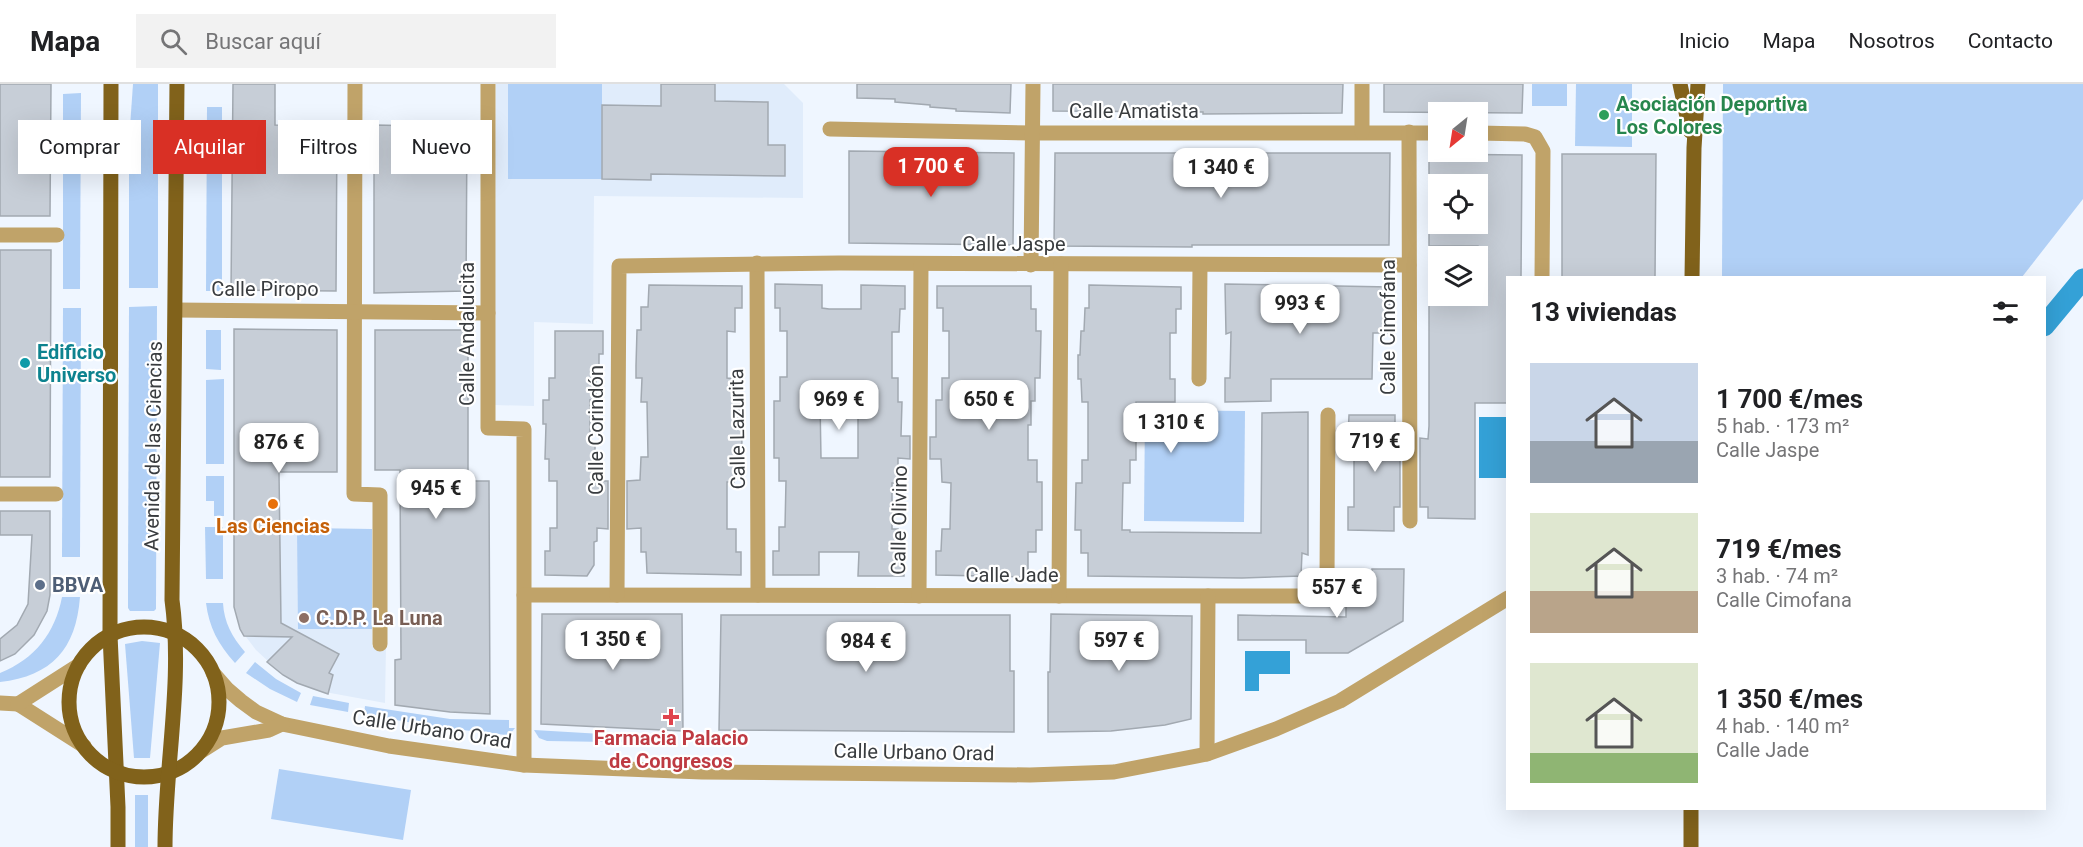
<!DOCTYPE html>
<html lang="es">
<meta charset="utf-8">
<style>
:root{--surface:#fff;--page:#f2f2f2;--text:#202124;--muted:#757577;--line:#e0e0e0;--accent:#d93025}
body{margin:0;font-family:Roboto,sans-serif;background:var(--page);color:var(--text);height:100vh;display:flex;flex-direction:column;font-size:22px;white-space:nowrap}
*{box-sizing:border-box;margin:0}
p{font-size:20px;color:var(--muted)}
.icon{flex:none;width:33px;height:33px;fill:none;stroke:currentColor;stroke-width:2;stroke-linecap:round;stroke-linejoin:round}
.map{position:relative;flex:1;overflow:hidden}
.drawer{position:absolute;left:1506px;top:192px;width:540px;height:534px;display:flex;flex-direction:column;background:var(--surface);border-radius:0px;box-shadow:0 6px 24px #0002}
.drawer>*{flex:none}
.top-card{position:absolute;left:18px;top:36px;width:570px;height:54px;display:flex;gap:12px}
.needle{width:39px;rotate:210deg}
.buttons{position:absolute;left:1428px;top:18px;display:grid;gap:12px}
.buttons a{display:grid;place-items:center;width:60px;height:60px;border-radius:0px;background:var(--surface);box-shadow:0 6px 24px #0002;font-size:30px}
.price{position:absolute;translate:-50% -51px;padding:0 14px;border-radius:12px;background:#fff;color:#222;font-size:20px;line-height:39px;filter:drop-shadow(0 2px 3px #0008)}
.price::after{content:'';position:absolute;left:50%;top:36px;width:18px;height:14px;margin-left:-9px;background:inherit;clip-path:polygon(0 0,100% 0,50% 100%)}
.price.active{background:var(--accent);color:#fff}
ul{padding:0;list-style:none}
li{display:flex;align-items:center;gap:18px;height:150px;padding:0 24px}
li span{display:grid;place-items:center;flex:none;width:168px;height:120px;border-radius:0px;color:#555}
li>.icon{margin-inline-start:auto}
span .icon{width:72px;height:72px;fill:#fffc;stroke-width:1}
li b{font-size:26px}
h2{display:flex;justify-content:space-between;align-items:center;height:72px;padding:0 24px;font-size:26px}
.tag{padding:0 21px;border-radius:0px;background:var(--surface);box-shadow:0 6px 24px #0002;font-size:21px;line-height:54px}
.tag.active{background:var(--accent);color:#fff}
header{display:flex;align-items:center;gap:36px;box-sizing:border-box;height:84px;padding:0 30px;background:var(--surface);border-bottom:2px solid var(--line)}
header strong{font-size:28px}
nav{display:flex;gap:33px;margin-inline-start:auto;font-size:21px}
.search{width:420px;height:54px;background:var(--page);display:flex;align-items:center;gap:15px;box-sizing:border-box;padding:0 21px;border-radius:0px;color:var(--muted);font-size:22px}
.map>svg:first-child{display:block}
</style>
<header>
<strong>Mapa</strong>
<div class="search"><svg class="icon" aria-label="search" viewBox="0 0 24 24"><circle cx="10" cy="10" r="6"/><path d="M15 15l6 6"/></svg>Buscar aquí</div>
<nav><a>Inicio</a><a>Mapa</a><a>Nosotros</a><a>Contacto</a></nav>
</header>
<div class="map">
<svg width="2083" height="763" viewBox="0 0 2083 763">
<rect width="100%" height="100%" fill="#eff6ff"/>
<g fill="#e0ecfb">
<polygon points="496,0 784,0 803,19 803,114 594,112 593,240 534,238 534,322 495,321"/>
<polygon points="235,443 372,445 372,562 386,562 385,619 314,606 283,591 256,566 240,545 234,523"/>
</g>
<g fill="#b1d0f6">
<polygon points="133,0 158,0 158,204 129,204 129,57"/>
<rect x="508" y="0" width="94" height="95"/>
<rect x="1532" y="0" width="35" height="22"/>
<polygon points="1576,0 1632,0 1632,63 1575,62"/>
<polygon points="1723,0 2083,0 2083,115 2022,193 1722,193"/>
<polygon points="81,9 80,205 63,205 63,10"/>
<polygon points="207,23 222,23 222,207 206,207"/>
<polygon points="157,222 156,525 154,527 130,527 128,524 128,503 129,223"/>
<polygon points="63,224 81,224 80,473 62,473"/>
<polygon points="206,246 221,246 221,286 206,285"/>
<polygon points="224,295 224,380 206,380 206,296"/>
<polygon points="1145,326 1245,327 1244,438 1144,437"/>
<polygon points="206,392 224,392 224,432 214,432 214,417 206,417"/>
<polygon points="205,443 223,443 223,495 206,495"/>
<polygon points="297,444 372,445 372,545 298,545"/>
<path d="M62 513H80C76 565 52 592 0 598V589C35 575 55 549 62 513Z"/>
<path d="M206 519H223C224 538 232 553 245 568L235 579C218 560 209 543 206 519Z"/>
<polygon points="142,557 160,559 150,674 134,674 125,560"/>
<polygon points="255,578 276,595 301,609 297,618 270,605 246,589"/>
<polygon points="313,612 349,619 348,628 310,621"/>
<polygon points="365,622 450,635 509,636 509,644 515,644 511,649 506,651 446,644 364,631"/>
<polygon points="534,646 670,654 670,659 547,657 539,654"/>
<polygon points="279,685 411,706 403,756 271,735"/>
<rect x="135" y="711" width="13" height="52"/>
</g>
<g fill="#34a1d7">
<rect x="1479" y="333" width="28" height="61"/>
<polygon points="1245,567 1290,567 1290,590 1259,590 1259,607 1245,607"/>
</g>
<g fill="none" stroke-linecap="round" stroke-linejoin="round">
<polyline stroke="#34a1d7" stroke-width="21" points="2044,242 2083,195"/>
</g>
<g fill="#c7ced7" stroke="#a2a9b1" stroke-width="1.5" fill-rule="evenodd">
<polygon points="0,0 51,0 50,132 0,132"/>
<polygon points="233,0 275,0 275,41 337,42 336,207 231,206"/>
<polygon points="661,0 715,0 715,17 768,18 768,61 785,61 785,92 651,90 651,96 602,95 602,21 661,22"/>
<polygon points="857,0 1011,0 1010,29 956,27 956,25 930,23 930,21 895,18 895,15 857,14"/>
<polygon points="1053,0 1343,0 1342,29 1203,30 1203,28 1053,27"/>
<polygon points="1384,0 1523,0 1522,29 1384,28"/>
<polygon points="374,41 467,43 466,207 374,209"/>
<polygon points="849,67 1014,69 1013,161 849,159"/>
<polygon points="1055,69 1390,69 1389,161 1192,161 1192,163 1054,162"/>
<polygon points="1429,70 1522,71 1521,194 1508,194 1508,319 1475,319 1475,435 1428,434 1428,423 1420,423 1420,354 1428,355 1429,342 1429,212 1478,212 1478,162 1429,162 1429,140 1478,140 1478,100 1429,100"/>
<polygon points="1562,70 1656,70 1655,194 1562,194"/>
<polygon points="0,166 51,166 50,393 0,393"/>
<path d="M775 200 822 201V224L829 225H861V201L905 202V225H900L899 248H892V294H898V318H902L901 352H910V375L898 374V399H892V445H898V468H903L904 492H858L859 468H819V491H773V467H779V443H785L786 397H779V374H774V317H780V293H787V247H780V224H775ZM826 316 858 317V374H821L820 318H826Z"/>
<polygon points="1225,200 1390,203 1389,249 1373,249 1372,295 1271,295 1271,317 1225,318 1225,294 1230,294 1231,248 1226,250"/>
<polygon points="649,201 742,202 742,224 735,224 735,248 727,247 727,294 736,295 736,317 741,317 742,364 741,375 735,375 734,398 727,398 727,445 736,445 736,468 741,468 741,491 647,489 646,468 641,468 641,444 627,445 627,397 640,396 641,373 648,373 647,318 641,318 642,294 636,294 636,282 637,246 641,246 641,223 648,223"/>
<polygon points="1089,201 1181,203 1181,225 1176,225 1176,249 1170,249 1170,295 1175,295 1175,318 1136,318 1136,376 1130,376 1130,399 1123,399 1122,446 1130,446 1130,448 1261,449 1262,329 1308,328 1308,471 1302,469 1301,492 1242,494 1088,492 1088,469 1081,469 1081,446 1075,446 1076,399 1082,399 1082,376 1088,376 1088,318 1082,318 1081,295 1078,295 1078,271 1080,271 1081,247 1084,247 1085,224 1089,224"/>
<polygon points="937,202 1031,202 1031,225 1036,225 1036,247 1041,247 1040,294 1035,294 1035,317 1031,317 1031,341 1028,341 1028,376 1037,376 1037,398 1042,398 1042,446 1036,446 1036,468 1028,468 1028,493 936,491 936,467 941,467 942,445 950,445 951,399 942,398 941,375 930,375 930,353 936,353 936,316 942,316 942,294 949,294 949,247 943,247 943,224 937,224"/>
<polygon points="234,245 337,246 337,388 279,388 281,539 339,570 329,589 333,591 328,610 297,599 283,591 267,578 292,553 244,552 240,545 234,523"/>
<polygon points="375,246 468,246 468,397 489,397 490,630 450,628 395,621 395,576 401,575 400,386 375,386"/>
<polygon points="555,247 603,247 603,270 599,270 599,294 596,294 596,317 590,316 590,361 595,361 595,384 599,384 601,397 608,397 608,445 597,444 597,457 594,458 594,481 587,492 545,491 545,467 550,467 550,444 557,444 557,397 549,397 549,375 545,375 546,340 543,340 543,316 549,316 549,294 555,294"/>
<polygon points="1349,331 1395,331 1395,353 1400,354 1400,423 1394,423 1394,447 1348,446 1348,423 1354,423 1354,353 1348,353"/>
<polygon points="0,427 50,427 50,511 47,527 34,551 15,570 0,577 0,555 17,541 28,520 32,451 0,451"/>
<polygon points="1372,485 1404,485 1403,537 1348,569 1306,569 1306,556 1238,556 1238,531 1346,533 1346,509 1372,510"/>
<polygon points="542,530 682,530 683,647 541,640"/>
<polygon points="1051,530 1192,532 1191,635 1165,641 1111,647 1048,648 1048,588 1050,588"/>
<polygon points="721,531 1010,531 1010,587 1014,587 1014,648 719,646"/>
</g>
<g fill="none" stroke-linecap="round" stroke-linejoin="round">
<g stroke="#c0a369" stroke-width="15">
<polyline points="355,0 354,410 380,411 380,560"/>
<polyline points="488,0 488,344 524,345 524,681"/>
<polyline points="830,45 1032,49 1438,49"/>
<polyline points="1362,48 1362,0"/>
<polyline points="1409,48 1410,437"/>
<polyline points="1478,49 1525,50 1535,53 1543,67 1542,194"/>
<polyline points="0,151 57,151"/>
<polyline points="757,179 758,511"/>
<polyline points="1031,181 1033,0"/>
<polyline points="176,226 488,229"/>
<polyline points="1199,295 1200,181"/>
<polyline points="0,410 56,410"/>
<polyline points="524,511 1311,512 1322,506 1327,495 1328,331"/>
<polyline points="617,511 619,182 839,179 1409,181"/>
<polyline points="919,512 921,181"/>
<polyline points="1059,512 1061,180"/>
<polyline points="213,589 227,605 241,617 256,628 282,640 389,662 524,681 702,688 1030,691 1114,688 1207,670 1276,645 1340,617 1508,514"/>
<polyline points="0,619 18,620"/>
<polyline points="18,620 84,662"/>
<polyline points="18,620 79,581"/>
<polyline points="200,668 222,654 269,646 282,640"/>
<polyline points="1207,670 1208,512"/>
</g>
<g stroke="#81621b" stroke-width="15">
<polyline points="111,0 110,551 118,723 118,763"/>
<polyline points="1680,0 1690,47"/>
<polyline points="1692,194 1694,64 1698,0"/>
<circle cx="144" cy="618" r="75"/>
<path d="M165 763C165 681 183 598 172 516L177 0"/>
<polyline points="1691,763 1691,724"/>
</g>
</g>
<circle fill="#2e9e5b" stroke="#fff" stroke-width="2" cx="1604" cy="31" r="6"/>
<circle fill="#0f9aa8" stroke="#fff" stroke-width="2" cx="25" cy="279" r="6"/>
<circle fill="#e8710a" stroke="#fff" stroke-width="2" cx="273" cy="420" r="6"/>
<circle fill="#5c6f8a" stroke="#fff" stroke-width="2" cx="40" cy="501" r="6"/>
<circle fill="#8d6e63" stroke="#fff" stroke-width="2" cx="304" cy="534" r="6"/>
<path fill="#e0444e" stroke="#fff" stroke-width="2" d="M668 624h6v6h6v6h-6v6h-6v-6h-6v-6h6z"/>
<g text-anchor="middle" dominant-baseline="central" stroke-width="4.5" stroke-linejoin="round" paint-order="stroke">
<g font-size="20" font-weight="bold" fill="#27864d" stroke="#fff" text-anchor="start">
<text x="1616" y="20">Asociación Deportiva<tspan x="1616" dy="23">Los Colores</tspan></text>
</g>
<g font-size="20" fill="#393c3f" stroke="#fff">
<text x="1134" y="27">Calle Amatista</text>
<text x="1014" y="160">Calle Jaspe</text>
<text x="265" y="205">Calle Piropo</text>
<text transform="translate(1388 243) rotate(-90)">Calle Cimofana</text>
<text transform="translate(467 250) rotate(-90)">Calle Andalucita</text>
<text transform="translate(737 345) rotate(-91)">Calle Lazurita</text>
<text transform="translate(596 346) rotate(-90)">Calle Corindón</text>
<text transform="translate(153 362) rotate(-89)">Avenida de las Ciencias</text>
<text transform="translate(899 436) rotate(-89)">Calle Olivino</text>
<text x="1012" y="491">Calle Jade</text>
<text transform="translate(432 645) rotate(9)">Calle Urbano Orad</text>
<text transform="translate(914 668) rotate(1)">Calle Urbano Orad</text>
</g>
<g font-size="20" font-weight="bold" fill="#0d838f" stroke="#fff" text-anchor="start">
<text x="37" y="268">Edificio<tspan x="37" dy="23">Universo</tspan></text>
</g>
<g font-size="20" font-weight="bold" fill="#c56008" stroke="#fff">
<text x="273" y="442">Las Ciencias</text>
</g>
<g font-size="20" font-weight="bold" fill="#4e5e75" stroke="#fff" text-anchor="start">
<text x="52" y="501">BBVA</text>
</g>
<g font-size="20" font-weight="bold" fill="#785e54" stroke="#fff" text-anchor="start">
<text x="316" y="534">C.D.P. La Luna</text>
</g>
<g font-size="20" font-weight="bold" fill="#be3a42" stroke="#fff">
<text x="671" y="654">Farmacia Palacio<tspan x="671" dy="23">de Congresos</tspan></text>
</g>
</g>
</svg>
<div class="buttons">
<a><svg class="needle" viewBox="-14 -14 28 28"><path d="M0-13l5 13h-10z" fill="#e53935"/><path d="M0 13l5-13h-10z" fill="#757577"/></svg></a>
<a><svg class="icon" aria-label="locate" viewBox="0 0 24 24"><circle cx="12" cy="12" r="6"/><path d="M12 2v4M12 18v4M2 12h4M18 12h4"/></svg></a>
<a><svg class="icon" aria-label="layers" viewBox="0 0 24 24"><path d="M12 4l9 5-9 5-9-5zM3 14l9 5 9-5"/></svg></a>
</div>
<b class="price active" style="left:931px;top:114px">1 700 €</b>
<b class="price" style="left:1221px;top:115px">1 340 €</b>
<b class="price" style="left:1300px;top:251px">993 €</b>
<b class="price" style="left:839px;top:347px">969 €</b>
<b class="price" style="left:989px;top:347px">650 €</b>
<b class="price" style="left:1171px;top:370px">1 310 €</b>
<b class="price" style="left:1375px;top:389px">719 €</b>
<b class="price" style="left:279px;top:390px">876 €</b>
<b class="price" style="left:436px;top:436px">945 €</b>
<b class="price" style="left:1337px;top:535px">557 €</b>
<b class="price" style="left:613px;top:587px">1 350 €</b>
<b class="price" style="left:1119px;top:588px">597 €</b>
<b class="price" style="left:866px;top:589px">984 €</b>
<div class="top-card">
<a class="tag">Comprar</a>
<a class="tag active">Alquilar</a>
<a class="tag">Filtros</a>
<a class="tag">Nuevo</a>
</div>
<section class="drawer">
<h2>13 viviendas<svg class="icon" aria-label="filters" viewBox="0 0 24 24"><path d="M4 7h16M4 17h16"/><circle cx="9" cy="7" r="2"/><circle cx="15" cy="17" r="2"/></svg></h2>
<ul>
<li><span style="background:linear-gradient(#c9d6e8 65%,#9aa5b1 0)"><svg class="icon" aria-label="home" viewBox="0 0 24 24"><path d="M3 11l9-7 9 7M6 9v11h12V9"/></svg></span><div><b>1 700 €/mes</b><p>5 hab. · 173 m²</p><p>Calle Jaspe</p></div></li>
<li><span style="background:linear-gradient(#dfe7d0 65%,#b9a48a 0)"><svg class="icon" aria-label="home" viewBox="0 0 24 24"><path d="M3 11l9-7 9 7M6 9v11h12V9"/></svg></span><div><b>719 €/mes</b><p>3 hab. · 74 m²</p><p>Calle Cimofana</p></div></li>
<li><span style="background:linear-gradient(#dfe7d0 75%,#8fb573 0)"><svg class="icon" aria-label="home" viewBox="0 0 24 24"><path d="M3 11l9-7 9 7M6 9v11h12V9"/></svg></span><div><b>1 350 €/mes</b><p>4 hab. · 140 m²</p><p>Calle Jade</p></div></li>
</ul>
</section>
</div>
